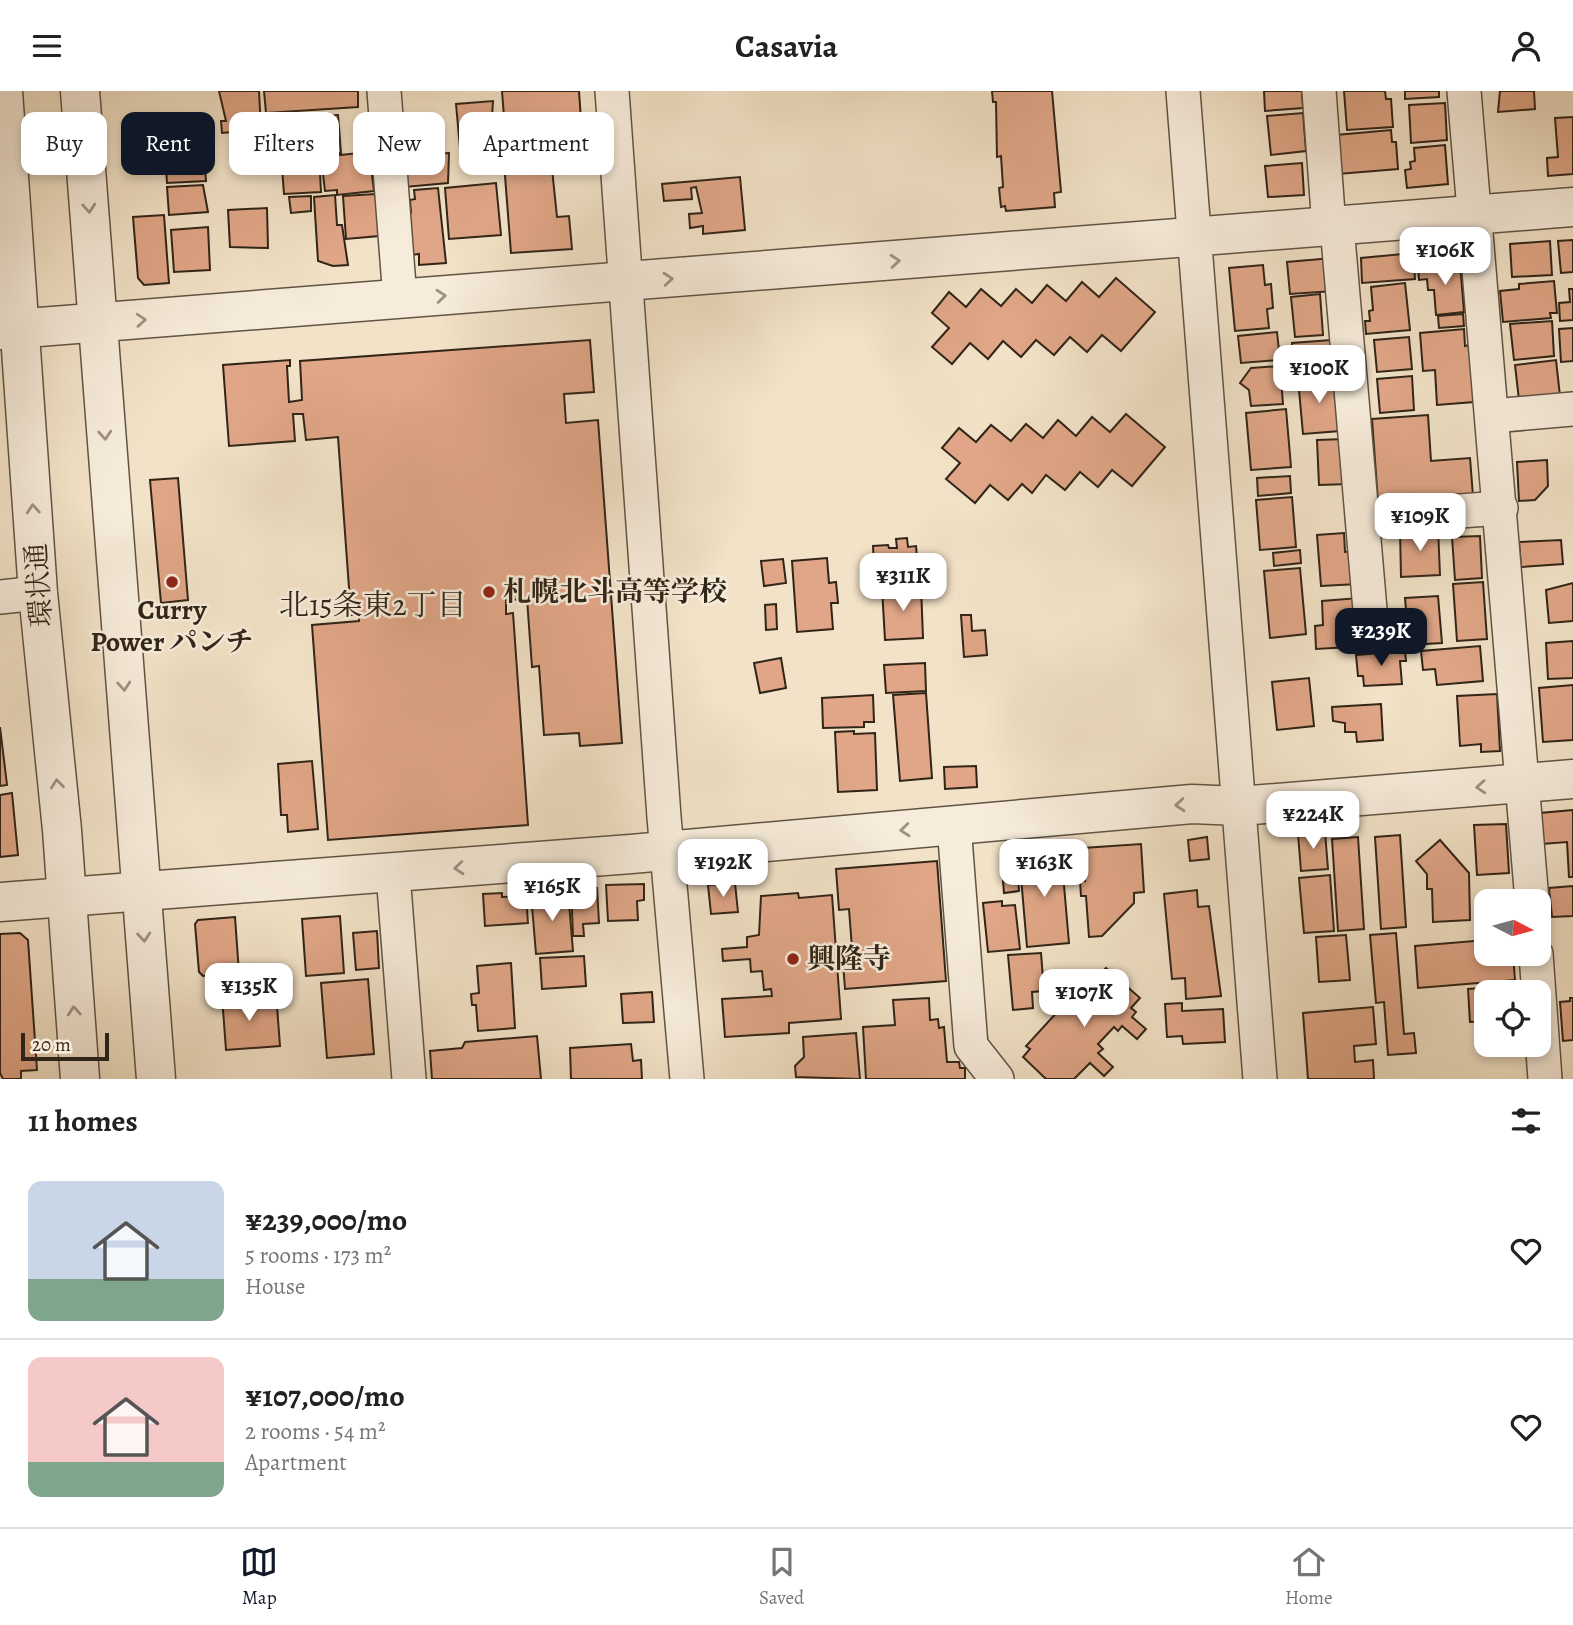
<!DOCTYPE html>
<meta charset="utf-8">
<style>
:root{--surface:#fff;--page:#f6f6f6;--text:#222;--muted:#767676;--line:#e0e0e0;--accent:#111827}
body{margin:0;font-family:Alegreya,"Noto Serif JP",serif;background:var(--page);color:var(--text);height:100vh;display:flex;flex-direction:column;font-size:26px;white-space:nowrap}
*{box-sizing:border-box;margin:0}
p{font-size:23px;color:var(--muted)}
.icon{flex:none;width:38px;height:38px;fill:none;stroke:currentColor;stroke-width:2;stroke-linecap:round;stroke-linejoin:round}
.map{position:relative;height:988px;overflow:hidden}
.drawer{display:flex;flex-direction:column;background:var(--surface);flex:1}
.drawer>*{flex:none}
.top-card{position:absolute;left:21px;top:21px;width:700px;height:63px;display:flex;gap:14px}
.needle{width:46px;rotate:96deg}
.fabs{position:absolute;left:1474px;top:798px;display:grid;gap:14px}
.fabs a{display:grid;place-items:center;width:77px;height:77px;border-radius:14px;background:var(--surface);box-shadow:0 4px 10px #0003;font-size:35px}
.scale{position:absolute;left:21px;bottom:18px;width:88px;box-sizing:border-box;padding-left:7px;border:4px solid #312518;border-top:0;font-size:19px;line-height:24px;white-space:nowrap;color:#312518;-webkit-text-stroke:5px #f7ecdb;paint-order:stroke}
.price{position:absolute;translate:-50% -60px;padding:0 16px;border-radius:14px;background:#fff;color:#222;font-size:23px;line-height:46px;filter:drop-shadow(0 2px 4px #0008)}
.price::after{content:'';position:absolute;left:50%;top:42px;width:21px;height:16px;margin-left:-10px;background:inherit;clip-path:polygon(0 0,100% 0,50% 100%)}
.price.selected{background:var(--accent);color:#fff}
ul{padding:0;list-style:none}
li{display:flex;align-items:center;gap:21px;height:175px;padding:0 28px}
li+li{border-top:2px solid var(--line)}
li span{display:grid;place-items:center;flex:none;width:196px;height:140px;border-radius:14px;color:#555}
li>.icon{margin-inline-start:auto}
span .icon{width:84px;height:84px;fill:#fffc;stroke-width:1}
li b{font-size:30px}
h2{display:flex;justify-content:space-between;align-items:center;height:84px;padding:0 28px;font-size:30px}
.tag{padding:0 24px;border-radius:14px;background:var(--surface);box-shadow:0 4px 10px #0003;font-size:24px;line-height:63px}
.tag.selected{background:var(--accent);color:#fff}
header{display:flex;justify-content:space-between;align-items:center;height:91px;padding:0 28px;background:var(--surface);font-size:32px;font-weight:700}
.tab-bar{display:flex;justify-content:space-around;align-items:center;height:98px;border-top:2px solid var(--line);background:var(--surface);font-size:19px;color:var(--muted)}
.tab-bar a{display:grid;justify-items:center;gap:4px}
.tab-bar .selected{color:var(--accent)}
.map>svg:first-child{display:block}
</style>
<header><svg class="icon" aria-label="menu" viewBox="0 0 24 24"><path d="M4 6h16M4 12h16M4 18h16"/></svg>Casavia<svg class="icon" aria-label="person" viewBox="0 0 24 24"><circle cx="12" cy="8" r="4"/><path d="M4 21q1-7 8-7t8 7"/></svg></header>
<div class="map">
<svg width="1573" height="988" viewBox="0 0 1573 988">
<rect width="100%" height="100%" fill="#f2e2c7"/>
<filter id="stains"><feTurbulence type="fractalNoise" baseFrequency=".00286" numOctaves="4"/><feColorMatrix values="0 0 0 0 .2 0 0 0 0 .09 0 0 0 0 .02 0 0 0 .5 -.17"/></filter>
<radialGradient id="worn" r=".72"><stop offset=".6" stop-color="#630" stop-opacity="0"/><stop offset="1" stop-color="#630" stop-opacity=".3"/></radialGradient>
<g fill="#e0a687" stroke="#312518" stroke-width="2">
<polygon points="219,0 259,0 262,59 233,61 232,51 244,50 243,40 222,42 221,30 226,30"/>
<polygon points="264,0 358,0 358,16 266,22"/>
<polygon points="502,0 579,0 583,58 507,65"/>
<polygon points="992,0 1052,0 1061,101 1054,102 1055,116 1006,120 1005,115 1001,116 999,97 1003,96 1001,65 997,66 996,11 993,11"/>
<polygon points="1264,0 1302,0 1303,17 1265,20"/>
<polygon points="1344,0 1385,0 1386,8 1391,8 1393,36 1347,39"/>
<polygon points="1405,0 1439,0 1439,6 1405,8"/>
<polygon points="1500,0 1534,0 1535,18 1498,21"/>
<polygon points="493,10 491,41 483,42 483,47 469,48 469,56 460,57 456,13"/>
<polygon points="1445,12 1447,49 1411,52 1409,14"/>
<polygon points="1303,22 1306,60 1271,64 1267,25"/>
<polygon points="338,24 341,62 319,63 321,101 284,103 279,36 271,37 271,28"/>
<polygon points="1573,26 1573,83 1548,85 1547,67 1558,66 1555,27"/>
<polygon points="203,37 204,57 169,58 168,38"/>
<polygon points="1391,39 1392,51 1396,51 1398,78 1338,83 1336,44"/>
<polygon points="1445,54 1448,93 1407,97 1405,79 1411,78 1410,71 1415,70 1414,57"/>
<polygon points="369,61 374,100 337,104 337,99 325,100 321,66"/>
<polygon points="204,62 206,90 167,92 165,64"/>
<polygon points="449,62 448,92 405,96 402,65"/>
<polygon points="551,68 557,126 569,125 572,158 511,162 504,72"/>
<polygon points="1302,72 1304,104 1268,106 1265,75"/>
<polygon points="740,86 745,139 703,143 703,135 690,137 689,123 702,122 696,96 691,97 692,108 664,110 662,93"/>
<polygon points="496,92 501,144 449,148 445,97"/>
<polygon points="203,94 208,121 169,124 167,96"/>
<polygon points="438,97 446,172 419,174 419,163 412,164 403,123 411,122 410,109 415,108 414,99"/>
<polygon points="376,103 379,145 346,148 343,105"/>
<polygon points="335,104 337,134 342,134 348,174 333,175 318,170 314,106"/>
<polygon points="311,105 311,120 291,122 289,106"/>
<polygon points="267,117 268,157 230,156 228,119"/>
<polygon points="164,124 169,192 144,194 138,187 133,126"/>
<polygon points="208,136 210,179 174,181 171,139"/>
<polygon points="1573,149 1573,181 1561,182 1558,150"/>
<polygon points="1550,150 1552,184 1512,186 1510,153"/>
<polygon points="1413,162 1415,188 1362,192 1361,167"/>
<polygon points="1332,167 1334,200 1290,203 1287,171"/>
<polygon points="1460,172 1464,221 1436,224 1434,199 1428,199 1427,188 1419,189 1418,175"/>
<polygon points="1263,174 1265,194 1271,193 1273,217 1267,218 1269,237 1235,240 1229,177"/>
<polygon points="1116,187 1155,221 1121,260 1102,244 1087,261 1070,246 1054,264 1036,249 1021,266 1003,250 988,268 970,252 952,273 932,256 949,237 932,222 949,201 966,216 981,198 1001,215 1016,198 1032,212 1047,194 1066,210 1082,191 1099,206"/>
<polygon points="1554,190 1557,222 1550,222 1551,227 1503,231 1500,200 1519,198 1519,193"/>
<polygon points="1405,192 1410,239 1366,243 1365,230 1370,230 1369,220 1373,219 1371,196"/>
<polygon points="1569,198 1573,198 1573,229 1560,230 1559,212 1570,211"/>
<polygon points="1320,203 1323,244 1295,246 1291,206"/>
<polygon points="1463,223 1464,235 1439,237 1438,225"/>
<polygon points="1552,230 1554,265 1514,269 1510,233"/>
<polygon points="1573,237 1573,270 1561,271 1559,238"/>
<polygon points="1464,238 1465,255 1469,254 1474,311 1437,314 1435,279 1423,280 1420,242"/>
<polygon points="1277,241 1280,269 1241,272 1238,245"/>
<polygon points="1409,246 1412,278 1377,281 1374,249"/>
<polygon points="590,249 594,301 564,303 566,332 598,329 622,652 580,655 579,642 544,644 539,575 532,576 527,508 506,509 506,523 513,522 528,734 328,749 312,534 359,530 359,524 351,524 338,346 306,349 303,323 293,323 295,350 229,355 223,274 290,269 290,275 287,275 289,311 302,309 300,270"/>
<polygon points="1331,249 1334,281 1294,284 1292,252"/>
<polygon points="1556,269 1560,305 1519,309 1515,274"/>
<polygon points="1280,275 1283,313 1251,315 1249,299 1240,292 1251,277"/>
<polygon points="1335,284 1340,340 1303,343 1298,288"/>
<polygon points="1412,285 1414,319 1380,322 1377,288"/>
<polygon points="1286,318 1291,376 1251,379 1246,322"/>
<polygon points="1126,323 1165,356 1132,395 1112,379 1098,396 1080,381 1065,399 1046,384 1032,402 1022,393 1008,409 990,394 975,412 946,388 960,372 942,357 959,337 976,351 991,334 1011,350 1026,333 1043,347 1058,329 1076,345 1092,326 1110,341"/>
<polygon points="1428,324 1431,370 1470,367 1473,405 1378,411 1372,328"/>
<polygon points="1346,348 1349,393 1319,394 1317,349"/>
<polygon points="1547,369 1548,395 1535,409 1519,410 1517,371"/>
<polygon points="1290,385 1291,402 1258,405 1257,387"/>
<polygon points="178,387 188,509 161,512 150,389"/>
<polygon points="1292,406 1296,456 1260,459 1256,409"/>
<polygon points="1438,437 1440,484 1401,486 1400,439"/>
<polygon points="1344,442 1345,461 1356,460 1358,493 1321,495 1317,444"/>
<polygon points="1480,445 1482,487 1455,489 1452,446"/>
<polygon points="907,447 908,456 916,455 918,478 869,483 868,474 874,473 873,455 888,454 889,457 897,457 896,448"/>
<polygon points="1561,449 1563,473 1521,476 1519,451"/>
<polygon points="1300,459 1301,472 1274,475 1273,462"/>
<polygon points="827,467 829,492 836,491 838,512 831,512 833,538 797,541 792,470"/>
<polygon points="783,468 786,492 764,495 761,470"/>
<polygon points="1300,477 1306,543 1270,547 1264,480"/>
<polygon points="1483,491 1487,548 1457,550 1453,493"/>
<polygon points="1573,492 1573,530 1549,532 1546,499"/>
<polygon points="921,495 923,547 885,549 882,497"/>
<polygon points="1438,505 1442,552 1409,554 1405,507"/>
<polygon points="1359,507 1368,555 1316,558 1315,535 1323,534 1322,510"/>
<polygon points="776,513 777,538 766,539 765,514"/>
<polygon points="961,524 971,524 972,540 985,539 987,564 964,566"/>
<polygon points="1573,550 1573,587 1548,588 1546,552"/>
<polygon points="1480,555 1483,590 1437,594 1435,578 1423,579 1421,560"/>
<polygon points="1405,560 1406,570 1400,570 1402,593 1364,595 1363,585 1358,585 1356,564"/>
<polygon points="781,567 786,597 760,602 754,572"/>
<polygon points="925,572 926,600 886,602 884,574"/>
<polygon points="1309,587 1314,635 1277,639 1272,591"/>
<polygon points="1573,594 1573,649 1543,651 1539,597"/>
<polygon points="926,602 932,687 900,690 893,604"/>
<polygon points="1497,603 1500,660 1481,661 1481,653 1460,655 1457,605"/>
<polygon points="873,604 874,631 864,631 864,636 823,637 822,607"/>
<polygon points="1381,613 1383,649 1357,651 1356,641 1345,641 1345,632 1333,630 1332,616"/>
<polygon points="0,636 7,694 0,695"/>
<polygon points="854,640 854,643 875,642 877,699 838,701 835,641"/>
<polygon points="312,670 318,738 288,741 287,724 281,724 278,673"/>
<polygon points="976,675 977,696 945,698 944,676"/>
<polygon points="12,702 18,764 0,766 0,704"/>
<polygon points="1573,719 1573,786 1569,786 1567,751 1542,753 1540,722"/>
<polygon points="1506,733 1509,782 1477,784 1474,734"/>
<polygon points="1325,741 1328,778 1301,780 1298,743"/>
<polygon points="1400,744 1406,836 1381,838 1375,746"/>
<polygon points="1207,746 1209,768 1190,770 1188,749"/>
<polygon points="1358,746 1364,838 1338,840 1332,748"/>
<polygon points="1440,749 1469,782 1470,829 1433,831 1432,798 1427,798 1427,783 1416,770"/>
<polygon points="1141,753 1144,801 1134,802 1134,812 1102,845 1089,846 1086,805 1081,805 1080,790 1085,790 1083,757"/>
<polygon points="1061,760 1069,852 1027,856 1019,763"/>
<polygon points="1016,762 1019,800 1004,802 1001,764"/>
<polygon points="937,770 946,890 845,898 842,858 852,857 849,818 839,819 836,778"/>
<polygon points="1330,784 1334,840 1304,842 1299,787"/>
<polygon points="735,792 738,821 711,823 708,794"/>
<polygon points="644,793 644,809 637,810 638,829 608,830 606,794"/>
<polygon points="571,795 597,797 599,832 583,833 584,845 573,845"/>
<polygon points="1573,795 1573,825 1552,826 1549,797"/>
<polygon points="1197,799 1198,816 1209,815 1221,905 1186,908 1185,887 1172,888 1164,803"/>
<polygon points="568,800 573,860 536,863 531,803"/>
<polygon points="502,802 502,806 526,805 528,832 485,835 483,803"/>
<polygon points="798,802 799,807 832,804 841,928 789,932 789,942 725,946 722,908 772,905 771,898 764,899 762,880 751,881 750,868 723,870 722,858 747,856 747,846 759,844 761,805"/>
<polygon points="1002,810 1002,815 1015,814 1020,858 988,861 983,812"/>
<polygon points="340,825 344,882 306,885 302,828"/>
<polygon points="235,826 239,882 203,885 199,881 195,833 198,829"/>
<polygon points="377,840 379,877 356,879 353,842"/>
<polygon points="20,842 28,849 37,979 21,980 21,988 3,988 0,982 0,843"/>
<polygon points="1396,842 1404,943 1414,942 1416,962 1388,964 1384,911 1376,912 1370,844"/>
<polygon points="1346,844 1350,889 1319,891 1316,846"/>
<polygon points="1486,849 1486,863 1513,863 1515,889 1418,897 1415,855"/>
<polygon points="1041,862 1044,900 1032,901 1033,917 1013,919 1008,864"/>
<polygon points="584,865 586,895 542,898 540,867"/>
<polygon points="511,872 515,937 478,940 476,914 472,914 471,903 479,902 477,875"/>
<polygon points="1106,877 1140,907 1131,917 1136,921 1132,926 1146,938 1137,948 1122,935 1118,940 1114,936 1098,953 1103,958 1098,962 1113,976 1104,985 1090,972 1074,988 1046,988 1023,966 1030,958 1026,955 1060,918 1064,922 1094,883 1098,886"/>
<polygon points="368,888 374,963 327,967 321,892"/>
<polygon points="1512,895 1513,901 1486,901 1486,930 1470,931 1468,898"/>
<polygon points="652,901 654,931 623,932 621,903"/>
<polygon points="259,902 260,917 277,915 280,955 226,959 222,905"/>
<polygon points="929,907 930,929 938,928 939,937 944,936 947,971 959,971 960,977 965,977 965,988 866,988 863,936 895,934 893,909"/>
<polygon points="1570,907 1573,907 1573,949 1563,950 1560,911 1570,910"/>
<polygon points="1182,912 1182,920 1223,918 1225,951 1183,953 1182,945 1167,946 1165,913"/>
<polygon points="1373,916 1376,953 1354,955 1355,971 1373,969 1374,988 1308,988 1303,922"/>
<polygon points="856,942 860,988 796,986 795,975 804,966 803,946"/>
<polygon points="537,945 541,988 432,988 430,960 462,957 465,951"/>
<polygon points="631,953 633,970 641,969 642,988 571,988 570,957"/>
</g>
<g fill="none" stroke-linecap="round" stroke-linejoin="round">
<defs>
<g id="minor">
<polyline points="384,0 400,208"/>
<polyline points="612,0 664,726 687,988"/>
<polyline points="1183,0 1260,988"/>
<polyline points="1319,0 1329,136"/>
<polyline points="1464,0 1532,810"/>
<polyline points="1337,135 1372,542"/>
<polyline points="1492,325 1573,318"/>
<polyline points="1364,427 1501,417"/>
<polyline points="0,506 38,502"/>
<polyline points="954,734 971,955 997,988"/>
<polyline points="393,783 409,988"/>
<polyline points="1536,863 1545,988"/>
</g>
<g id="tertiary">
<polyline points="3,0 38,502 62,739 80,988"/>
<polyline points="80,0 156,988"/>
<polyline points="0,239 1573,116"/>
<polyline points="0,811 631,763 1192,713 1239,715 1573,688"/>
</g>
</defs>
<use href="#minor" stroke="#615444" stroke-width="36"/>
<use href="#tertiary" stroke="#615444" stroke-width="41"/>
<use href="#minor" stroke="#f7ecdb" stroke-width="33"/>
<use href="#tertiary" stroke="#f7ecdb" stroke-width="38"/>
</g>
<defs><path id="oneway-chevron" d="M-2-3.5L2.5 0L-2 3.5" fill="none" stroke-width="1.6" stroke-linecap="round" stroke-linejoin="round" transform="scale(1.75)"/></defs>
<g stroke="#9e9283">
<use href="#oneway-chevron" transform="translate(89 117) rotate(86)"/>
<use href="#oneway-chevron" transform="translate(895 170) rotate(-5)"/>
<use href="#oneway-chevron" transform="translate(668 188) rotate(-5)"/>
<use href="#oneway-chevron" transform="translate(441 205) rotate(-5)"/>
<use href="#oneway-chevron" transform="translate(141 229) rotate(-4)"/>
<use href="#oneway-chevron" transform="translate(105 344) rotate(86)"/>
<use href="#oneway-chevron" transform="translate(33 418) rotate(-94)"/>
<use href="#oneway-chevron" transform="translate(124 595) rotate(86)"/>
<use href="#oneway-chevron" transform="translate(57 693) rotate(-96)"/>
<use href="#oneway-chevron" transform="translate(1481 696) rotate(176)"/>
<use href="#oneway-chevron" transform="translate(1180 714) rotate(175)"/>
<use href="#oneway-chevron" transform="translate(905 739) rotate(175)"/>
<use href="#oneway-chevron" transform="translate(459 777) rotate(175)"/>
<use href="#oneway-chevron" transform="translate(144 846) rotate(85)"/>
<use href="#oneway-chevron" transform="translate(74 920) rotate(-94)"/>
</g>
<g fill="#8f2418" stroke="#f7ecdb" stroke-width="2.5">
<circle cx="172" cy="491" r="7"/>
<circle cx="489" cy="501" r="7"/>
<circle cx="793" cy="868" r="7"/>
</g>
<g text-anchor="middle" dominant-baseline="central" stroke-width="5" stroke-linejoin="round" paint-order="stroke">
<g font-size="28" fill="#312518" stroke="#f7ecdb">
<text transform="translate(39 494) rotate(-94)">環状通</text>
</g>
<g font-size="28" font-weight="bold" fill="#312518" stroke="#f7ecdb" text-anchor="start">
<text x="503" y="501">札幌北斗高等学校</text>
<text x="172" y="519" text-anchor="middle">Curry<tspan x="172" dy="32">Power パンチ</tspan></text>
<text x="807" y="868">興隆寺</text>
</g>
<g font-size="30" fill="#312518" stroke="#f7ecdb">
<text x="373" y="514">北15条東2丁目</text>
</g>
</g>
<rect width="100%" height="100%" filter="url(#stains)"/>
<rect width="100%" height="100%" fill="url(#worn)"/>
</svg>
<div class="fabs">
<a><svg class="needle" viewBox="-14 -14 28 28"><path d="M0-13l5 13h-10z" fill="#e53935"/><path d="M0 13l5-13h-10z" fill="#767676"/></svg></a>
<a><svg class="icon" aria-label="locate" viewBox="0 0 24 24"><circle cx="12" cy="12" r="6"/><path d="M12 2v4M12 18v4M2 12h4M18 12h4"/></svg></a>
</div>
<div class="scale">20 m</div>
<b class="price" style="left:1445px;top:196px">¥106K</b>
<b class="price" style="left:1319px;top:314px">¥100K</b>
<b class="price" style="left:1420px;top:462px">¥109K</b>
<b class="price" style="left:903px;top:522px">¥311K</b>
<b class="price selected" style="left:1381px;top:577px">¥239K</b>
<b class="price" style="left:1313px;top:760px">¥224K</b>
<b class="price" style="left:723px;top:808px">¥192K</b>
<b class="price" style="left:1044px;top:808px">¥163K</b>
<b class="price" style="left:552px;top:832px">¥165K</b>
<b class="price" style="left:249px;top:932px">¥135K</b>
<b class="price" style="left:1084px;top:938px">¥107K</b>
<div class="top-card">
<a class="tag">Buy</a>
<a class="tag selected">Rent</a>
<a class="tag">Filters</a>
<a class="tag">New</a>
<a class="tag">Apartment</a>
</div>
</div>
<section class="drawer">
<h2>11 homes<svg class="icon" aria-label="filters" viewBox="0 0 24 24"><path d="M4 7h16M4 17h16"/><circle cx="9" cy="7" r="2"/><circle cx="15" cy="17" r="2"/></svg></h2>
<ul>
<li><span style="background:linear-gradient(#c9d6e8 70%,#7fa58c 0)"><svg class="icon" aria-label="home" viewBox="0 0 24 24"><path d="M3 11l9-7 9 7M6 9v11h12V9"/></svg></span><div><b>¥239,000/mo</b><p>5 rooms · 173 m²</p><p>House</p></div><svg class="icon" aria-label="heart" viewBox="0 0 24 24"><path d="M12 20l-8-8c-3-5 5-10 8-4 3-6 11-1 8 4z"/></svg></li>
<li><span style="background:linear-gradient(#f6c9c9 75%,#7fa58c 0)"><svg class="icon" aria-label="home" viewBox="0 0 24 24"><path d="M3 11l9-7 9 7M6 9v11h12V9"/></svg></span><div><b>¥107,000/mo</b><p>2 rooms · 54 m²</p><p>Apartment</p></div><svg class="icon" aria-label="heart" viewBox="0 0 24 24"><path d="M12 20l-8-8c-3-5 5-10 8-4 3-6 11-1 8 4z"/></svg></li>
</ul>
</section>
<nav class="tab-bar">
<a class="selected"><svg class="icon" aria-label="map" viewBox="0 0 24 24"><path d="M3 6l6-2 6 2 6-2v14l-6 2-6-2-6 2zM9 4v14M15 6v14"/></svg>Map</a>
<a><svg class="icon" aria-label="saved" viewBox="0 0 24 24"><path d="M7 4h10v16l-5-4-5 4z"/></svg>Saved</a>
<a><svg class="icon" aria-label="home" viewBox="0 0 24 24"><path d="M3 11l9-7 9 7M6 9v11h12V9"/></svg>Home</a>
</nav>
